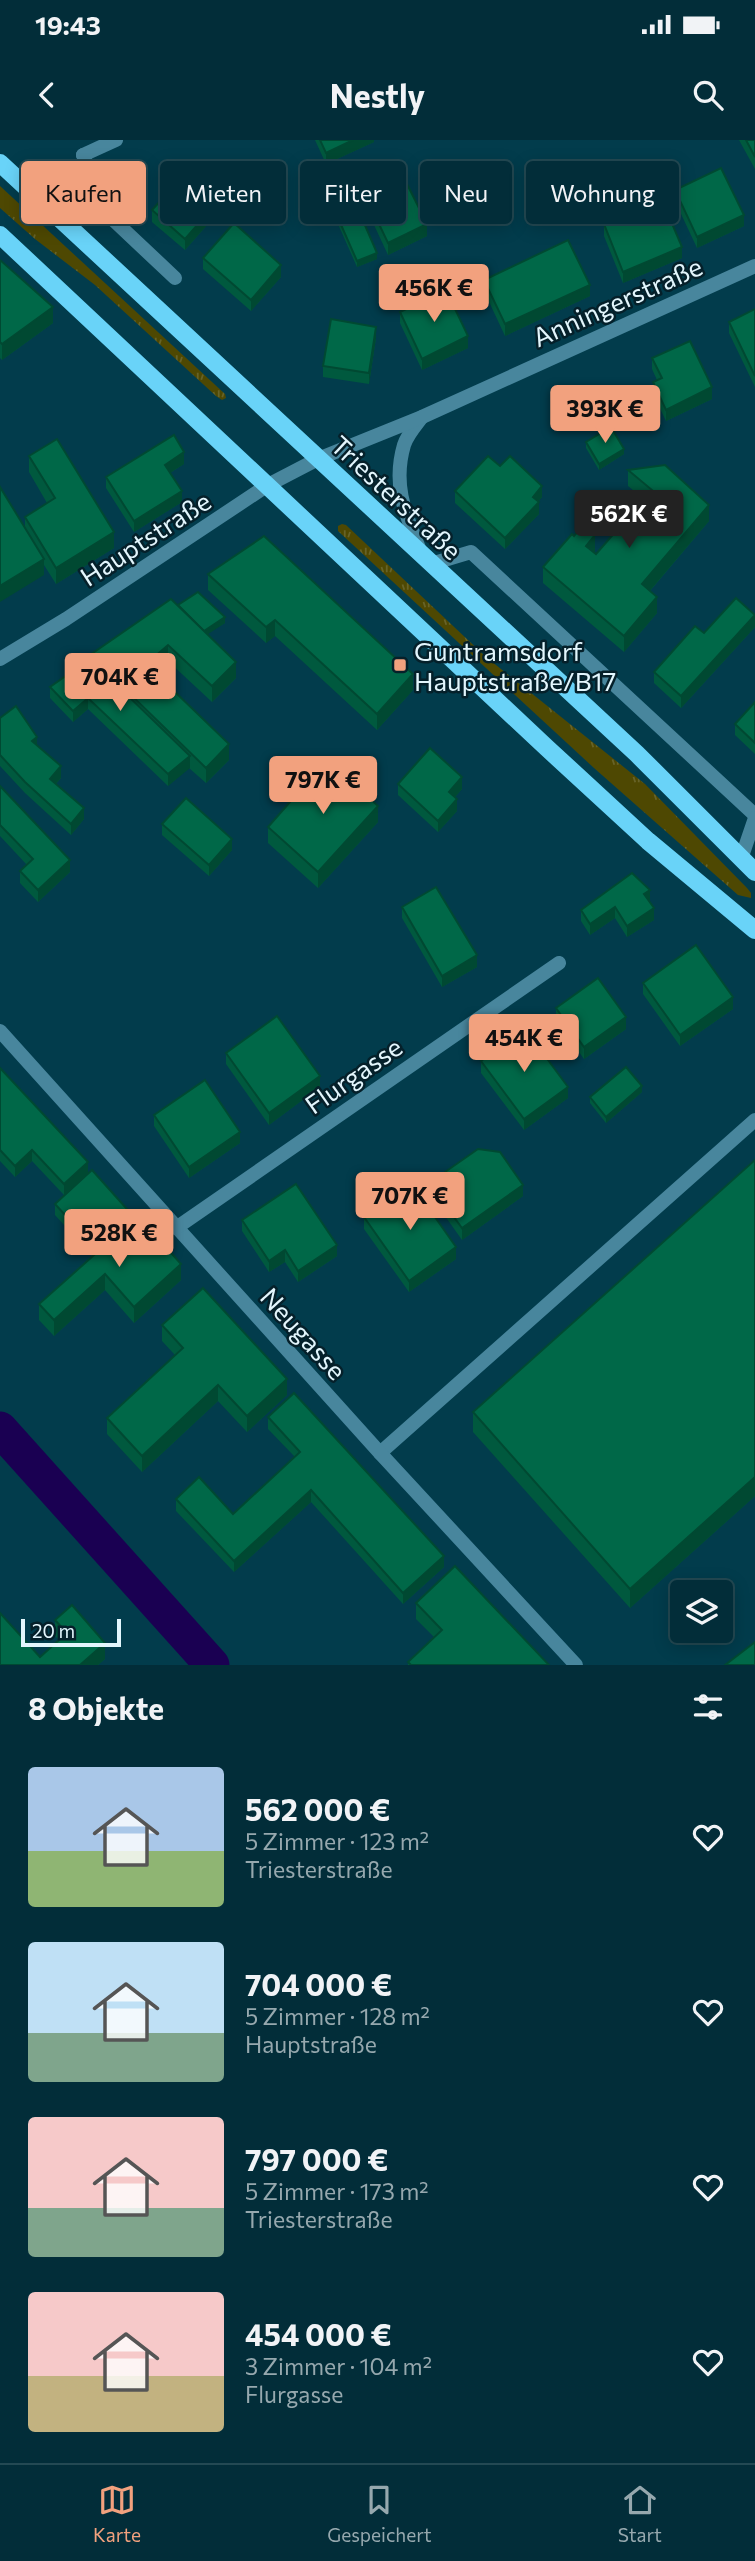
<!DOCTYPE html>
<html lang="de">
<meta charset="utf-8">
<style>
:root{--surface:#022d39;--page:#103944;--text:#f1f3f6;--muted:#96a8ae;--line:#234953;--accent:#f2a17e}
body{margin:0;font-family:Commissioner,sans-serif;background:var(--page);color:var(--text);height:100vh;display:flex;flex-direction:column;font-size:26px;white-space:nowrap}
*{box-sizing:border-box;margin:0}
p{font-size:23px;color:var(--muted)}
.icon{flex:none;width:38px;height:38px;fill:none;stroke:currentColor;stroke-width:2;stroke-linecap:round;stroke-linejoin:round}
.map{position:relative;height:1525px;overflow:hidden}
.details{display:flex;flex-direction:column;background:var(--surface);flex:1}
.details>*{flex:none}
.top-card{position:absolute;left:21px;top:21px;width:714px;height:63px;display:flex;gap:14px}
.buttons{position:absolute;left:670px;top:1440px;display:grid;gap:14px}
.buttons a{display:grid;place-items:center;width:63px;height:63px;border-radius:7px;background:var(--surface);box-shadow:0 4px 18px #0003,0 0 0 2px var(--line);font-size:35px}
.scale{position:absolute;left:21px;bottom:18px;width:100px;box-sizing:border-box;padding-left:7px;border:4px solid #e3f6fd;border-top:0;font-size:19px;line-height:24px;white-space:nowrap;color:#e3f6fd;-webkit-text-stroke:5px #05202a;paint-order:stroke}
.price{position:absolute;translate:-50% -60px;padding:0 16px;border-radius:7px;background:var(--accent);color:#111;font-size:23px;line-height:46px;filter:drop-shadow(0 2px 4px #0008)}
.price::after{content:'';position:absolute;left:50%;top:42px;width:21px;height:16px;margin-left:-10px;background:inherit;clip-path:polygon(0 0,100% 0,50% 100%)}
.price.selected{background:#222;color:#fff}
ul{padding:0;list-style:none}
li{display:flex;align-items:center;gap:21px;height:175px;padding:0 28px}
li span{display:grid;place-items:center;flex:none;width:196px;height:140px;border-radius:7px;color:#555}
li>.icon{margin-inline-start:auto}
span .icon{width:84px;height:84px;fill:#fffc;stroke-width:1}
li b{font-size:30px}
h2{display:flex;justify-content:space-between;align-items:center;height:84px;padding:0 28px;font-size:30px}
.pill{padding:0 24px;border-radius:7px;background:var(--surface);box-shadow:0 4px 18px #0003,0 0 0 2px var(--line);font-size:24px;line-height:63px}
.pill.selected{background:var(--accent);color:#111}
.status{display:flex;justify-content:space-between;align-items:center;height:49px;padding:0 35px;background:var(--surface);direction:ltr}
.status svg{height:19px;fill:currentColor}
header{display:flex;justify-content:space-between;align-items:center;height:91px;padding:0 28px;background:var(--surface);font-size:32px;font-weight:700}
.tab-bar{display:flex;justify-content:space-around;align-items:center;height:98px;border-top:2px solid var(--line);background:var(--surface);font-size:19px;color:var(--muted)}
.tab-bar a{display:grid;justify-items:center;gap:4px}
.tab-bar .selected{color:var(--accent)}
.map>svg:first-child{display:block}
</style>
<div class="status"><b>19:43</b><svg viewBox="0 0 49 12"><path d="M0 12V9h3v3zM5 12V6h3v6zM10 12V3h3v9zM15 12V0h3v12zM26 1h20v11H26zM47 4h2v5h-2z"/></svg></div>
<header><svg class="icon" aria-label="back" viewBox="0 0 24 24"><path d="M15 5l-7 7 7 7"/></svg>Nestly<svg class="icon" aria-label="search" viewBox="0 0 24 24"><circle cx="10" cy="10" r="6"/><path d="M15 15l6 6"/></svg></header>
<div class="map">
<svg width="755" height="1525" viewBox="0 0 755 1525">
<defs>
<pattern id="grass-tufts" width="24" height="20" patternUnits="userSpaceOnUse" patternTransform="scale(1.75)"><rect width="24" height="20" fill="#4e4802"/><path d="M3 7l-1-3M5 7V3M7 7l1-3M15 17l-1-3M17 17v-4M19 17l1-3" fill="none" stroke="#676328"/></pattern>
</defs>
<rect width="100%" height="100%" fill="#023c4c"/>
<g fill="url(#grass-tufts)">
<polygon points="0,46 225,254 226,258 222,260 216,256 95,145 35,99 0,68"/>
<polygon points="342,384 346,385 486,517 645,644 747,748 751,753 751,758 738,755 594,628 338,391 338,386"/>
</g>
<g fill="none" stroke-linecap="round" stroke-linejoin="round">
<polyline stroke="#1a0052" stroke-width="35" points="0,1289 212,1525"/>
<g stroke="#48869d" stroke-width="14">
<polyline points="83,15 106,73 175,138"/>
<polyline points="431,424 471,412 755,675"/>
<polyline points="741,719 755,678"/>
<polyline points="380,1313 755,980"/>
</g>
<g stroke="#48869d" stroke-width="14">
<polyline points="83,15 116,0"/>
<polyline points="0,891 380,1313 576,1525"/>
<polyline points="176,1088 559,823"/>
</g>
<g stroke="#48869d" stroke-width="14">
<path d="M421 413C406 375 392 346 404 305 407 295 416 285 422 277"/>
<polyline points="0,519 66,479 268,345 318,319 422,277 755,126"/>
</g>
<g stroke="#69d3f8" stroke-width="18">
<polyline points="0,23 637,614 755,732"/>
<polyline points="0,95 547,608 648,701 755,790"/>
</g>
</g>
<g fill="#00593e">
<polygon points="315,0 374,0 374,2 326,24"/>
<polygon points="739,0 755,0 755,29"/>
<polygon points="675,50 744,86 697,108 675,61"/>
<polygon points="368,61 427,96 388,115 368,72"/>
<polygon points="152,70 215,76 185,110 152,82"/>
<polygon points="338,78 377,119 357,127 338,84"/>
<polygon points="604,84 682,118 623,143 604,96"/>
<polygon points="203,118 281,137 251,171 203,129"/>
<polygon points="0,120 53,183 2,220 0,218"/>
<polygon points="484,140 590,156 505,196 484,151"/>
<polygon points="755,169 755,247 729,193 729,182"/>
<polygon points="400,172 468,208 422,230 400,183"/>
<polygon points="376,198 369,244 323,237 323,226"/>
<polygon points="652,218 712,259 666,281 653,254 653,242 657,240 652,229"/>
<polygon points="586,302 624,314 599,330 586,308"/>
<polygon points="29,316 114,408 56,444 44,425 44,435 25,387 25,377 47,363 29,332"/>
<polygon points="184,324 170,333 182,362 134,392 106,348 106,337"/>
<polygon points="500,326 542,357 538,362 539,374 505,409 455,363 455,351"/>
<polygon points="628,330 709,381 650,451 657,473 624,512 543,443 543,427 595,411 593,412 596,414 644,359 628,346"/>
<polygon points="208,434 413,550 377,590 275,496 266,503 208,450"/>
<polygon points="178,465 225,483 207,494 236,538 212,562 168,521 155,532 229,620 206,643 189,628 168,646 88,569 73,582 50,558 50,547 90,519 90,515"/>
<polygon points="755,487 681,568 654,543 654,532 704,493"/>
<polygon points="755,562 755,614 735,595 735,584"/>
<polygon points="0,578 37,606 61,638 56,644 84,679 71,695 25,653 0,626"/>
<polygon points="398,644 462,649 455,657 457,671 438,692 398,655"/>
<polygon points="0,646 70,732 38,762 20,743 20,731 27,725 0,696"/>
<polygon points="378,682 318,748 268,703 268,687"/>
<polygon points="162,684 232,710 209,736 162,695"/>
<polygon points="649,762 654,780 627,797 615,778 590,795 581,781 581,770 650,762"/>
<polygon points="402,767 477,827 442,847 402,778"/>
<polygon points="643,843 733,869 680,906 643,854"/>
<polygon points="556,868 626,889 584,919 556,880"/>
<polygon points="226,913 320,947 269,985 226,924"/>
<polygon points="481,921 568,958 524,990 481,933"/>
<polygon points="0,928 88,1033 64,1055 32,1021 15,1037 0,1021"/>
<polygon points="642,952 606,983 590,963 590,957"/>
<polygon points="154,975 240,1003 189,1038 154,986"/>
<polygon points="755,1020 755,1356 630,1468 473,1292 473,1272"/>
<polygon points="523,1056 462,1100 440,1069 440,1058"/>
<polygon points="55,1064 181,1140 134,1183 105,1150 54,1196 39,1180 39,1164 92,1116 55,1075"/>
<polygon points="364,1077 456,1119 409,1152 364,1089"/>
<polygon points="242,1080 337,1116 298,1142 285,1122 269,1132 242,1091"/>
<polygon points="162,1185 287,1255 247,1292 218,1261 142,1332 107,1294 107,1278 175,1215 162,1201"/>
<polygon points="268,1277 444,1427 403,1464 311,1362 234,1432 176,1371 176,1359 233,1374 295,1317 268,1289"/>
<polygon points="416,1463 549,1525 408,1525 408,1522 434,1497 416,1479"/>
<polygon points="55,1480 105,1519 98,1525 0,1525 40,1517 59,1500 55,1496"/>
</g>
<g fill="#004932">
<polygon points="353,0 374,0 374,2 326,24 326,13"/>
<polygon points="215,65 215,76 185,110 185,99"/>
<polygon points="744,75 744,86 697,108 697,97"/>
<polygon points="427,84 427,96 388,115 388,103"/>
<polygon points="682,107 682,118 623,143 623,132"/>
<polygon points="377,113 377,119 357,127 357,121"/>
<polygon points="281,125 281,137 251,171 251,160"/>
<polygon points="590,145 590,156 505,196 505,184"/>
<polygon points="53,167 53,183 2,220 2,204"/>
<polygon points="376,187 376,198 369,244 369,233"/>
<polygon points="468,196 468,208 422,230 422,219"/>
<polygon points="712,247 712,259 666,281 666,270"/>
<polygon points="624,309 624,314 599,330 599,324"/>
<polygon points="184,312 184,324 165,336 165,325"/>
<polygon points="542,346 542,357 533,368 533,357"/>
<polygon points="182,351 182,362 134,392 134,381"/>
<polygon points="539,362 539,374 505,409 505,398"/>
<polygon points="709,365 709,381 642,460 642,444"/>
<polygon points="114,392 114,408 56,444 56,428"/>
<polygon points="595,395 595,411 586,422 586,406"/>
<polygon points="44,419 44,435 0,462 0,446"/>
<polygon points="657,457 657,473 624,512 624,496"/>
<polygon points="755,475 755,487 681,568 681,556"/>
<polygon points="225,477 225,483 199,500 199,494"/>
<polygon points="275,480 275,496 266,503 266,487"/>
<polygon points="168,505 168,521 146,540 146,524"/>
<polygon points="236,522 236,538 212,562 212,546"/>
<polygon points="413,534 413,550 377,590 377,574"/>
<polygon points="88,558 88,569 73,582 73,571"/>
<polygon points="37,597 37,608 32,601"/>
<polygon points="229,604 229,620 206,643 206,628"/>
<polygon points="190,616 190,628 168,646 168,634"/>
<polygon points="61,626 61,638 50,650 50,639"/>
<polygon points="462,637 462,649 449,664 449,652"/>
<polygon points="457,659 457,671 438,692 438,681"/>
<polygon points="378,666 378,682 318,748 318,732"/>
<polygon points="84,668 84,679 71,695 71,684"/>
<polygon points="232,699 232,710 209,736 209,725"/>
<polygon points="70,720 70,732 38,762 38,750"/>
<polygon points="650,750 650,762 644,766 644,754"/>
<polygon points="615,767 615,778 590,795 590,784"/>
<polygon points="654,768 654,780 627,797 627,786"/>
<polygon points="477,815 477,827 442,847 442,836"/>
<polygon points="733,857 733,869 680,906 680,895"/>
<polygon points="626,877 626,889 584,919 584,907"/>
<polygon points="320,936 320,947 269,985 269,973"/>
<polygon points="642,946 642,952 606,983 606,977"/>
<polygon points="568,947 568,958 524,990 524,979"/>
<polygon points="240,992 240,1003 189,1038 189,1027"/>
<polygon points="32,1010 32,1021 15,1037 15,1026"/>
<polygon points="88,1022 88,1033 64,1055 64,1044"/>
<polygon points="523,1045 523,1056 462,1100 462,1088"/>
<polygon points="337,1105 337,1116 298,1142 298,1131"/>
<polygon points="456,1107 456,1119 409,1152 409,1141"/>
<polygon points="285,1110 285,1122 269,1132 269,1121"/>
<polygon points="181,1124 181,1140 134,1183 134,1167"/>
<polygon points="105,1134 105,1150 54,1196 54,1180"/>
<polygon points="287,1239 287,1255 247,1292 247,1276"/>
<polygon points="218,1245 218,1261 142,1332 142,1316"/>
<polygon points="755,1337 755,1356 630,1468 630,1449"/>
<polygon points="311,1350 311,1362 234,1432 234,1421"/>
<polygon points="444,1416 444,1427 403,1464 403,1453"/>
<polygon points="105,1503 105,1519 98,1525 80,1525"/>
</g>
<g fill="#006848" stroke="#004932" stroke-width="2">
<polygon points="320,0 353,0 326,13"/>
<polygon points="746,0 755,0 755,17"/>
<polygon points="721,28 744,75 697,97 675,50"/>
<polygon points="183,36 215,65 185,99 152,70"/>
<polygon points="406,42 427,84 388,103 368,61"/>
<polygon points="662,60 682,107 623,132 604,84"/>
<polygon points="358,69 377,113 357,121 338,78"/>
<polygon points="234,83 281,125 251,160 203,118"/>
<polygon points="568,100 590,145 505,184 484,140"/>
<polygon points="0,120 53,167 2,204 0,202"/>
<polygon points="446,150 468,196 422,219 400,172"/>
<polygon points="755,169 755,236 729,182"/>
<polygon points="331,179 376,187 369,233 323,226"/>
<polygon points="690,201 712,247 666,270 653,242 662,238 652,218"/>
<polygon points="611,287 624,309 599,324 586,302"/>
<polygon points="174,295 184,312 165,325 182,351 134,381 106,337"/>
<polygon points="57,299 114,392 56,428 25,377 55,358 29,316"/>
<polygon points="488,316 500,326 510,316 542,346 533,357 539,362 505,398 455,351"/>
<polygon points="665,325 709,365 642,444 657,457 624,496 543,427 572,394 574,396 583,385 595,395 586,406 596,414 652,350 628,330"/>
<polygon points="0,347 44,419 0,446"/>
<polygon points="264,396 413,534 377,574 275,480 266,487 208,434"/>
<polygon points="198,452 225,477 204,491 178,465"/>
<polygon points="736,458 755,475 681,556 654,532 695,486 704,493"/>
<polygon points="171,459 236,522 212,546 168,505 146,524 229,604 206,628 90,515"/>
<polygon points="90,519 190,616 168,634 88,558 73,571 50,547"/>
<polygon points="755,562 755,603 735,584"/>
<polygon points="16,566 37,597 32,601 61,626 50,639 84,668 71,684 25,642 0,615 0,578"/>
<polygon points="430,608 462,637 449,652 457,659 438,681 398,644"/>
<polygon points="327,620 378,666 318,732 268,687"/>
<polygon points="0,646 70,720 38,750 20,731 33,719 0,685"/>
<polygon points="186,658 232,699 209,725 162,684"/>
<polygon points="632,733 650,750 644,754 654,768 627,786 615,767 590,784 581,770"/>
<polygon points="436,747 477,815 442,836 402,767"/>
<polygon points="696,805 733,857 680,895 643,843"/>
<polygon points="598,838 626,877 584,907 556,868"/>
<polygon points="277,876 320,936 269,973 226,913"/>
<polygon points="525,889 568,947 524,979 481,921"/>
<polygon points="626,927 642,946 606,977 590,957"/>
<polygon points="0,928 88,1022 64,1044 32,1010 15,1026 0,1010"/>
<polygon points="205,940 240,992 189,1027 154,975"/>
<polygon points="478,1009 500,1012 523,1045 462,1088 440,1058 445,1032"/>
<polygon points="755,1020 755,1337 630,1449 473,1272"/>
<polygon points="92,1030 135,1078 98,1111 55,1064"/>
<polygon points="411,1043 456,1107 409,1141 364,1077"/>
<polygon points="296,1044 337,1105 298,1131 285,1110 269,1121 242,1080"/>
<polygon points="138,1076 181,1124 134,1167 105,1134 54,1180 39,1164"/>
<polygon points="203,1148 287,1239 247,1276 218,1245 142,1316 107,1278 183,1208 162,1185"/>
<polygon points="294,1253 444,1416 403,1453 311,1350 234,1421 176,1359 199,1337 233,1374 300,1312 268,1277"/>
<polygon points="455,1426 549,1525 411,1525 408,1522 442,1490 416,1463"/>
<polygon points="72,1465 105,1503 80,1525 0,1525 0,1473 40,1517 67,1493 55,1480"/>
<polygon points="755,1502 755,1525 725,1525"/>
</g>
<rect fill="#f2a17e" stroke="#05202a" stroke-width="2.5" x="393" y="518" width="14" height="14" rx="3.5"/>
<g text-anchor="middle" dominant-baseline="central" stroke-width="5" stroke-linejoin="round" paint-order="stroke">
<g font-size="26" fill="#e3f6fd" stroke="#05202a">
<text transform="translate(617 161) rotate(-24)">Anningerstraße</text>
<text transform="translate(397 357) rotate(43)">Triesterstraße</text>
<text transform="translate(145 398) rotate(-33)">Hauptstraße</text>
<text transform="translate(353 935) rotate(-35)">Flurgasse</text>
<text transform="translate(304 1193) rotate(48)">Neugasse</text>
</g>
<g font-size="26" fill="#e3f6fd" stroke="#05202a" text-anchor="start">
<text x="414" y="510">Guntramsdorf<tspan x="414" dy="30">Hauptstraße/B17</tspan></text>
</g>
</g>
</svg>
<div class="buttons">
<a><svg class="icon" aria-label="layers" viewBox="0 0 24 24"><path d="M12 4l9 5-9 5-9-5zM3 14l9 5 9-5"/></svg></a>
</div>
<div class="scale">20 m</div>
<b class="price" style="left:434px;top:184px">456K €</b>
<b class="price" style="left:605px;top:305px">393K €</b>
<b class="price selected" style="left:629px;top:410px">562K €</b>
<b class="price" style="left:120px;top:573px">704K €</b>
<b class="price" style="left:323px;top:676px">797K €</b>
<b class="price" style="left:524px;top:934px">454K €</b>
<b class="price" style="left:410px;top:1092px">707K €</b>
<b class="price" style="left:119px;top:1129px">528K €</b>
<div class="top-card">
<a class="pill selected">Kaufen</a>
<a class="pill">Mieten</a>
<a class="pill">Filter</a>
<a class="pill">Neu</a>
<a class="pill">Wohnung</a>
</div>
</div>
<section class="details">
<h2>8 Objekte<svg class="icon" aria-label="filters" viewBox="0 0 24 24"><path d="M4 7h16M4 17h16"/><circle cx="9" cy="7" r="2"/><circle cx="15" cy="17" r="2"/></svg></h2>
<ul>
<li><span style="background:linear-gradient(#a9c7e8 60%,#8fb573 0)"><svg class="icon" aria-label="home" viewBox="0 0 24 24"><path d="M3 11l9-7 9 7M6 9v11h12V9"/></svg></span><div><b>562 000 €</b><p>5 Zimmer · 123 m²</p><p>Triesterstraße</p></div><svg class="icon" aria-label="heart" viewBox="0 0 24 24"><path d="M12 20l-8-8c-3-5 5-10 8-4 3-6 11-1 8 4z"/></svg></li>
<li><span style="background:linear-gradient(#bfe0f5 65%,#7fa58c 0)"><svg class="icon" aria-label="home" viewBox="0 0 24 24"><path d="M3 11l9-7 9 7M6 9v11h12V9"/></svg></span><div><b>704 000 €</b><p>5 Zimmer · 128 m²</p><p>Hauptstraße</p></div><svg class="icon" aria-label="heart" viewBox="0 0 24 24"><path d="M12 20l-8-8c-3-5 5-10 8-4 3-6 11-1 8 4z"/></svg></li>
<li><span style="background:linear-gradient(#f6c9c9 65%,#7fa58c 0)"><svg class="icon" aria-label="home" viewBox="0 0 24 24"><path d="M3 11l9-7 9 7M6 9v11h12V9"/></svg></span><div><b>797 000 €</b><p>5 Zimmer · 173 m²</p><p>Triesterstraße</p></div><svg class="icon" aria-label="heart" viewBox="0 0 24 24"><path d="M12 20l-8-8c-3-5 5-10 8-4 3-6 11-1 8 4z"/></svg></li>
<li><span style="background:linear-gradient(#f6c9c9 60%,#c2b280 0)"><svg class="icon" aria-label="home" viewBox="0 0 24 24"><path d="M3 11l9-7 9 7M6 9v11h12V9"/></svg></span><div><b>454 000 €</b><p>3 Zimmer · 104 m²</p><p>Flurgasse</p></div><svg class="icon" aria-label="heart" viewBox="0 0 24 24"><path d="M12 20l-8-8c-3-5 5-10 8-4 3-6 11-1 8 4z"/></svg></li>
</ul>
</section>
<nav class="tab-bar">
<a class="selected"><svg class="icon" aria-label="map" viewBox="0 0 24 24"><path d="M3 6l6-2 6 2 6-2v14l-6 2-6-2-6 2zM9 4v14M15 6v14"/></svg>Karte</a>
<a><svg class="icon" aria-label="saved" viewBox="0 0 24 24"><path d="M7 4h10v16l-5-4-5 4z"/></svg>Gespeichert</a>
<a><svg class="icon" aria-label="home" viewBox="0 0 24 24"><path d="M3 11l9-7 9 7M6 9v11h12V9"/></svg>Start</a>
</nav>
